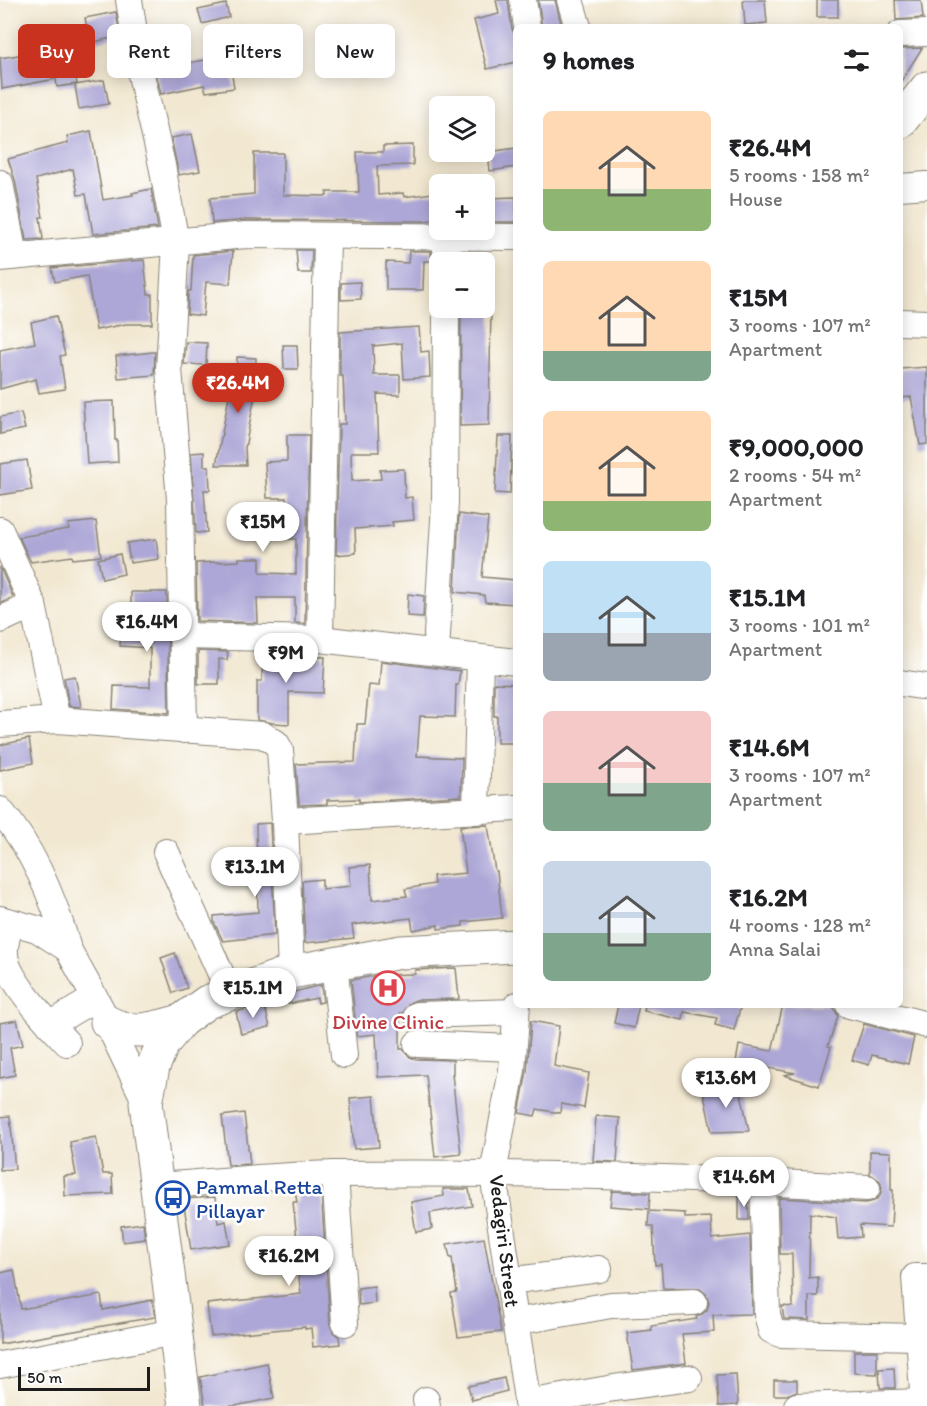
<!DOCTYPE html>
<meta charset="utf-8">
<style>
:root{--surface:#fff;--page:#f2f2f2;--text:#202124;--muted:#757577;--accent:#c8321e}
body{margin:0;font-family:Itim,sans-serif;background:var(--page);color:var(--text);height:100vh;display:flex;flex-direction:column;font-size:22px;white-space:nowrap}
*{box-sizing:border-box;margin:0}
p{font-size:20px;color:var(--muted)}
.icon{flex:none;width:33px;height:33px;fill:none;stroke:currentColor;stroke-width:2;stroke-linecap:round;stroke-linejoin:round}
.map{position:relative;flex:1;overflow:hidden}
.panel{position:absolute;left:513px;top:24px;width:390px;height:984px;display:flex;flex-direction:column;background:var(--surface);border-radius:9px;box-shadow:0 3px 15px #0003}
.panel>*{flex:none}
.top-card{position:absolute;left:18px;top:24px;width:405px;height:54px;display:flex;gap:12px}
.buttons{position:absolute;left:429px;top:96px;display:grid;gap:12px}
.buttons a{display:grid;place-items:center;width:66px;height:66px;border-radius:9px;background:var(--surface);box-shadow:0 3px 15px #0003;font-size:30px}
.scale{position:absolute;left:18px;bottom:15px;width:132px;box-sizing:border-box;padding-left:6px;border:3px solid #1c1c1c;border-top:0;font-size:16px;line-height:21px;white-space:nowrap;color:#1c1c1c;-webkit-text-stroke:4px #fff;paint-order:stroke}
.price{position:absolute;translate:-50% -51px;padding:0 14px;border-radius:21px;background:#fff;color:#222;font-size:20px;line-height:39px;filter:drop-shadow(0 2px 3px #0008)}
.price::after{content:'';position:absolute;left:50%;top:36px;width:18px;height:14px;margin-left:-9px;background:inherit;clip-path:polygon(0 0,100% 0,50% 100%)}
.price.current{background:var(--accent);color:#fff}
ul{padding:0;list-style:none}
li{display:flex;align-items:center;gap:18px;height:150px;padding:0 30px}
li span{display:grid;place-items:center;flex:none;width:168px;height:120px;border-radius:9px;color:#555}
li>.icon{margin-inline-start:auto}
span .icon{width:72px;height:72px;fill:#fffc;stroke-width:1}
li b{font-size:26px}
h2{display:flex;justify-content:space-between;align-items:center;height:72px;padding:0 30px;font-size:26px}
.tag{padding:0 21px;border-radius:9px;background:var(--surface);box-shadow:0 3px 15px #0003;font-size:21px;line-height:54px}
.tag.current{background:var(--accent);color:#fff}
.map>svg:first-child{display:block}
</style>
<div class="map">
<svg width="927" height="1406" viewBox="0 0 927 1406">
<rect width="100%" height="100%" fill="#fff"/>
<filter id="ink" filterUnits="userSpaceOnUse"><feTurbulence type="fractalNoise" baseFrequency=".0167" numOctaves="2"/><feDisplacementMap in="SourceGraphic" scale="12" xChannelSelector="R" yChannelSelector="G"/><feConvolveMatrix kernelMatrix="1 2 1 2 8 2 1 2 1" color-interpolation-filters="sRGB"/></filter>
<filter id="wash" filterUnits="userSpaceOnUse"><feTurbulence type="fractalNoise" baseFrequency=".008" numOctaves="4" result="noise"/><feDisplacementMap in="SourceGraphic" scale="24" xChannelSelector="R" yChannelSelector="G"/><feGaussianBlur stdDeviation="1.35" result="paint"/><feColorMatrix in="noise" values="0 0 0 0 0 0 0 0 0 0 0 0 0 0 0 0 0 1.4 0 .05"/><feComposite in="paint" operator="in"/></filter>
<g filter="url(#wash)">
<rect width="100%" height="100%" fill="#f2e8d1"/>
<g id="blocks">
<g fill="#ada7d7">
<polygon points="496,0 508,0 512,29 516,37 516,62 487,69 474,20 499,14"/>
<polygon points="538,0 555,0 562,27 542,27"/>
<polygon points="743,0 765,0 767,23 745,25"/>
<rect x="817" y="0" width="21" height="17"/>
<polygon points="895,0 921,0 923,18 896,20"/>
<polygon points="226,4 229,17 202,24 198,10"/>
<polygon points="116,12 120,36 90,43 85,18"/>
<polygon points="922,48 900,83 900,49"/>
<polygon points="37,52 38,59 72,54 77,84 57,87 56,79 2,89 0,58"/>
<polygon points="229,56 234,88 206,92 204,85 161,94 154,64 180,60 181,64"/>
<polygon points="104,80 109,104 79,109 75,85"/>
<polygon points="91,131 103,200 133,195 132,193 151,189 158,228 93,234 86,194 78,195 73,169 36,179 43,217 40,217 43,239 26,240 15,180 8,159 68,143 67,136"/>
<polygon points="192,134 200,171 179,175 171,138"/>
<polygon points="413,145 413,165 377,166 378,195 403,193 404,197 440,192 440,219 425,221 246,220 212,223 210,198 254,194 254,153 283,153 283,195 327,196 327,192 359,192 357,152 383,152 383,146"/>
<polygon points="516,148 516,167 490,171 488,152"/>
<polygon points="516,197 516,222 490,222 488,198"/>
<polygon points="296,250 312,250 311,273 298,273"/>
<polygon points="233,251 230,284 206,282 203,316 187,314 188,291 191,291 193,255"/>
<polygon points="409,251 431,251 431,261 424,261 423,290 386,290 386,262 408,263"/>
<polygon points="144,260 148,294 152,294 152,324 126,324 96,330 87,276 55,282 52,268"/>
<polygon points="360,282 361,299 341,300 341,283"/>
<polygon points="461,308 491,308 489,425 460,426"/>
<polygon points="56,316 65,355 60,356 65,389 39,393 36,379 0,389 0,350 35,343 31,322"/>
<polygon points="419,327 421,352 429,351 430,377 404,379 402,343 373,346 374,375 400,375 400,395 377,394 379,452 351,452 352,481 381,479 380,470 404,469 405,498 412,497 414,520 392,522 393,526 355,529 356,553 336,555 339,424 345,424 343,376 340,376 340,332"/>
<polygon points="186,342 207,343 206,365 184,364"/>
<polygon points="283,345 297,345 298,369 284,369"/>
<polygon points="153,352 155,352 154,375 118,378 116,356"/>
<polygon points="237,357 256,358 255,384 257,385 245,448 246,465 216,465 232,380 236,381"/>
<polygon points="927,367 927,444 920,445 911,397 900,398 900,369"/>
<polygon points="114,401 115,440 117,440 118,462 87,464 83,402"/>
<polygon points="21,413 25,429 0,434 0,417"/>
<polygon points="287,435 309,435 305,624 295,623 295,598 257,598 258,623 197,621 196,563 239,561 239,558 260,558 260,573 296,574 296,539 288,539 286,498 267,498 265,462 287,461"/>
<polygon points="498,436 512,436 510,494 495,493"/>
<polygon points="204,452 204,466 209,466 210,490 204,490 207,532 196,533 191,453"/>
<polygon points="27,460 32,490 0,495 0,464"/>
<polygon points="459,514 488,518 482,577 516,580 516,604 485,602 484,595 455,592"/>
<polygon points="96,521 101,556 73,559 72,556 31,562 19,537 69,529 68,524"/>
<polygon points="156,539 159,559 130,563 127,543"/>
<polygon points="120,554 124,574 102,579 98,559"/>
<polygon points="0,567 13,597 0,604"/>
<polygon points="131,592 167,592 169,713 113,709 114,686 150,687 150,648 120,646 122,618 131,618"/>
<polygon points="408,594 424,596 423,617 407,616"/>
<polygon points="198,651 228,652 227,660 219,659 219,684 198,684"/>
<polygon points="263,653 293,653 293,656 325,657 323,693 289,692 289,724 273,723 257,720 257,681 262,681"/>
<polygon points="381,661 460,671 458,685 456,685 455,717 420,716 417,756 462,758 461,796 359,802 359,799 327,800 327,804 299,805 296,764 355,762 357,724 365,724 369,685 379,686"/>
<polygon points="75,676 81,706 79,707 69,706 64,678"/>
<polygon points="494,683 516,684 516,743 497,743 497,716 494,716"/>
<polygon points="29,739 33,763 0,770 0,745"/>
<polygon points="270,823 275,935 223,941 214,922 214,916 258,912 256,824"/>
<polygon points="488,825 495,871 497,871 502,918 463,922 463,926 438,929 438,925 413,930 411,918 352,925 354,938 305,943 302,881 322,879 322,889 351,886 349,867 370,865 372,900 407,896 405,889 434,884 433,876 466,873 460,826"/>
<polygon points="175,953 187,988 173,993 161,958"/>
<polygon points="456,968 459,999 416,1000 409,1003 403,1013 400,1013 400,1049 403,1049 410,1057 416,1059 453,1060 453,1074 452,1074 461,1154 435,1157 426,1075 378,1077 376,1034 357,1036 351,980 380,975 415,974 415,970"/>
<polygon points="321,985 323,1002 318,1003 317,998 288,1004 286,994"/>
<polygon points="264,1004 270,1027 241,1034 236,1012"/>
<polygon points="618,1005 639,1005 634,1028 614,1023"/>
<polygon points="645,1005 741,1005 734,1030 715,1025 717,1018 684,1012 683,1020 644,1011"/>
<polygon points="783,1005 826,1005 834,1008 838,1016 828,1046 831,1047 819,1086 784,1075 795,1073 736,1062 739,1045 772,1051"/>
<polygon points="17,1020 23,1045 10,1048 15,1075 0,1078 0,1023"/>
<polygon points="531,1021 559,1026 554,1066 589,1073 584,1108 561,1104 560,1113 537,1109 535,1116 519,1113 527,1071"/>
<polygon points="864,1024 914,1037 908,1064 872,1055 869,1065 852,1060"/>
<polygon points="739,1084 749,1131 712,1132 703,1091"/>
<polygon points="374,1096 379,1147 354,1149 350,1098"/>
<polygon points="244,1113 250,1164 228,1165 222,1116"/>
<polygon points="10,1116 15,1169 0,1170 0,1117"/>
<polygon points="596,1116 620,1118 617,1162 593,1161"/>
<polygon points="96,1137 103,1174 112,1174 113,1194 65,1196 64,1176 76,1175 70,1142"/>
<polygon points="870,1151 891,1152 891,1190 893,1190 891,1227 860,1225 861,1237 838,1239 836,1217 810,1213 809,1278 818,1277 818,1296 809,1296 809,1320 784,1319 782,1306 793,1307 792,1254 780,1254 779,1198 866,1203 874,1201 880,1196 882,1188 880,1181 870,1174"/>
<polygon points="321,1189 330,1324 333,1332 339,1337 340,1344 313,1347 311,1328 305,1329 305,1327 211,1336 207,1304 301,1294 295,1248 298,1248 293,1202 297,1202 295,1191"/>
<polygon points="443,1189 469,1189 472,1206 430,1213 432,1229 416,1232 411,1202 444,1196"/>
<polygon points="612,1191 650,1193 649,1209 610,1206"/>
<polygon points="739,1196 748,1197 749,1220 739,1220"/>
<polygon points="215,1197 218,1223 226,1221 230,1244 191,1250 183,1199"/>
<polygon points="649,1211 685,1213 685,1218 711,1217 712,1239 750,1235 752,1314 713,1315 714,1332 682,1334 686,1363 633,1370 627,1333 652,1330 651,1326 697,1319 696,1316 702,1314 707,1310 709,1302 706,1294 700,1289 663,1288 661,1264 655,1265 653,1226 648,1226"/>
<polygon points="143,1223 145,1239 123,1242 121,1226"/>
<polygon points="484,1238 501,1332 458,1337 451,1293 457,1292 452,1258 450,1258 447,1244"/>
<polygon points="14,1270 21,1309 101,1295 103,1310 152,1300 155,1317 0,1344 0,1273"/>
<polygon points="374,1286 375,1303 359,1305 358,1288"/>
<polygon points="854,1351 877,1351 877,1374 854,1373"/>
<polygon points="267,1363 274,1398 235,1406 205,1406 200,1377"/>
<polygon points="894,1368 895,1388 880,1388 879,1369"/>
<polygon points="736,1374 738,1405 719,1406 717,1375"/>
<polygon points="504,1378 507,1391 472,1400 468,1386"/>
<polygon points="774,1380 797,1380 797,1391 787,1395 774,1395"/>
</g>
</g>
</g>
<g filter="url(#ink)">
<use href="#blocks" fill-opacity="0" stroke="#878276" stroke-width="1.5"/>
<g fill="none" stroke-linecap="round" stroke-linejoin="round">
<defs>
<g id="minor">
<polyline points="129,0 141,75 162,165 176,243 169,369 180,500 184,730"/>
<polyline points="523,0 527,27"/>
<polyline points="570,0 578,27"/>
<polyline points="900,34 927,33"/>
<polyline points="0,183 14,256"/>
<polyline points="900,187 927,185"/>
<polyline points="0,258 246,235 516,237"/>
<polyline points="446,262 446,236"/>
<polyline points="900,322 927,323"/>
<polyline points="0,530 33,605 57,720"/>
<polyline points="0,620 33,605"/>
<polyline points="182,636 320,639 516,662"/>
<polyline points="320,639 327,236"/>
<polyline points="436,651 445,503 446,308"/>
<polyline points="900,683 927,687"/>
<polyline points="0,724 57,720 263,735 276,743 280,750 285,821 291,972"/>
<path d="M0 810C33 849 54 899 68 949"/>
<polyline points="476,811 480,659"/>
<polyline points="285,821 516,808"/>
<polyline points="166,852 230,994"/>
<polyline points="0,919 37,929 68,949 101,1009 146,1103"/>
<path d="M11 922C8 932 4 944 5 954 6 979 50 1025 67 1043"/>
<polyline points="334,964 344,1055"/>
<polyline points="517,1005 512,1070 493,1174 528,1406"/>
<polyline points="849,1005 927,1025"/>
<polyline points="417,1015 516,1012"/>
<polyline points="50,1025 95,998"/>
<polyline points="417,1044 513,1048"/>
<polyline points="335,1174 345,1323"/>
<polyline points="763,1181 767,1314 771,1330 780,1334 919,1337"/>
<path d="M156 1186C216 1182 277 1175 337 1174 513 1172 691 1177 867 1188"/>
<polyline points="509,1281 599,1269"/>
<polyline points="515,1322 611,1305 694,1302"/>
<polyline points="0,1365 175,1332"/>
<polyline points="426,1400 427,1406"/>
<polyline points="527,1403 614,1388 689,1378"/>
<polyline points="797,1406 924,1402"/>
<polyline points="924,1406 915,1277 927,1277"/>
</g>
<g id="major">
<polyline points="900,122 927,88"/>
<path d="M107 1022C134 1036 152 1029 181 1021"/>
<polyline points="185,1406 146,1103 153,1067 162,1045 181,1021 207,1002 291,972 334,964 401,952 516,946"/>
</g>
</defs>
<use href="#minor" stroke="#878276" stroke-width="28"/>
<use href="#major" stroke="#878276" stroke-width="35"/>
<use href="#minor" stroke="#fff" stroke-width="26"/>
<use href="#major" stroke="#fff" stroke-width="33"/>
</g>
</g>
<defs>
<symbol id="hospital-ring" viewBox="-11 -11 22 22"><circle r="9.5" fill="#fff" stroke="#e0444e" stroke-width="1.5"/><path d="M-5-5h3v3.5h4V-5h3V5h-3V1.5h-4V5h-3Z" fill="#e0444e"/></symbol>
<symbol id="bus-ring" viewBox="-11 -11 22 22"><circle r="9.5" fill="#fff" stroke="#1a4fb4" stroke-width="1.5"/><path d="M-5-6H5V4H4V6H2V4H-2V6H-4V4H-5ZM-3.5-4V0h7V-4ZM-3.5 1.2v1.5H-2V1.2ZM2 1.2v1.5H3.5V1.2Z" fill="#1a4fb4"/></symbol>
</defs>
<g fill-rule="evenodd">
<use href="#hospital-ring" x="369" y="969" width="38" height="38"/>
<use href="#bus-ring" x="154" y="1179" width="38" height="38"/>
</g>
<g text-anchor="middle" dominant-baseline="central" stroke-width="5" stroke-linejoin="round" paint-order="stroke">
<g font-size="21" fill="#be3a42" stroke="#fff">
<text x="388" y="1021">Divine Clinic</text>
</g>
<g font-size="21" fill="#164399" stroke="#fff" text-anchor="start">
<text x="196" y="1186">Pammal Retta<tspan x="196" dy="24">Pillayar</tspan></text>
</g>
<g font-size="21" fill="#1c1c1c" stroke="#fff">
<text transform="translate(505 1241) rotate(83)">Vedagiri Street</text>
</g>
</g>
</svg>
<div class="buttons">
<a><svg class="icon" aria-label="layers" viewBox="0 0 24 24"><path d="M12 4l9 5-9 5-9-5zM3 14l9 5 9-5"/></svg></a>
<a>+</a>
<a>−</a>
</div>
<div class="scale">50 m</div>
<b class="price current" style="left:238px;top:414px">₹26.4M</b>
<b class="price" style="left:263px;top:553px">₹15M</b>
<b class="price" style="left:147px;top:653px">₹16.4M</b>
<b class="price" style="left:286px;top:684px">₹9M</b>
<b class="price" style="left:255px;top:898px">₹13.1M</b>
<b class="price" style="left:253px;top:1019px">₹15.1M</b>
<b class="price" style="left:726px;top:1109px">₹13.6M</b>
<b class="price" style="left:744px;top:1208px">₹14.6M</b>
<b class="price" style="left:289px;top:1287px">₹16.2M</b>
<div class="top-card">
<a class="tag current">Buy</a>
<a class="tag">Rent</a>
<a class="tag">Filters</a>
<a class="tag">New</a>
</div>
<section class="panel">
<h2>9 homes<svg class="icon" aria-label="filters" viewBox="0 0 24 24"><path d="M4 7h16M4 17h16"/><circle cx="9" cy="7" r="2"/><circle cx="15" cy="17" r="2"/></svg></h2>
<ul>
<li><span style="background:linear-gradient(#ffd9b3 65%,#8fb573 0)"><svg class="icon" aria-label="home" viewBox="0 0 24 24"><path d="M3 11l9-7 9 7M6 9v11h12V9"/></svg></span><div><b>₹26.4M</b><p>5 rooms · 158 m²</p><p>House</p></div></li>
<li><span style="background:linear-gradient(#ffd9b3 75%,#7fa58c 0)"><svg class="icon" aria-label="home" viewBox="0 0 24 24"><path d="M3 11l9-7 9 7M6 9v11h12V9"/></svg></span><div><b>₹15M</b><p>3 rooms · 107 m²</p><p>Apartment</p></div></li>
<li><span style="background:linear-gradient(#ffd9b3 75%,#8fb573 0)"><svg class="icon" aria-label="home" viewBox="0 0 24 24"><path d="M3 11l9-7 9 7M6 9v11h12V9"/></svg></span><div><b>₹9,000,000</b><p>2 rooms · 54 m²</p><p>Apartment</p></div></li>
<li><span style="background:linear-gradient(#bfe0f5 60%,#9aa5b1 0)"><svg class="icon" aria-label="home" viewBox="0 0 24 24"><path d="M3 11l9-7 9 7M6 9v11h12V9"/></svg></span><div><b>₹15.1M</b><p>3 rooms · 101 m²</p><p>Apartment</p></div></li>
<li><span style="background:linear-gradient(#f6c9c9 60%,#7fa58c 0)"><svg class="icon" aria-label="home" viewBox="0 0 24 24"><path d="M3 11l9-7 9 7M6 9v11h12V9"/></svg></span><div><b>₹14.6M</b><p>3 rooms · 107 m²</p><p>Apartment</p></div></li>
<li><span style="background:linear-gradient(#c9d6e8 60%,#7fa58c 0)"><svg class="icon" aria-label="home" viewBox="0 0 24 24"><path d="M3 11l9-7 9 7M6 9v11h12V9"/></svg></span><div><b>₹16.2M</b><p>4 rooms · 128 m²</p><p>Anna Salai</p></div></li>
</ul>
</section>
</div>
